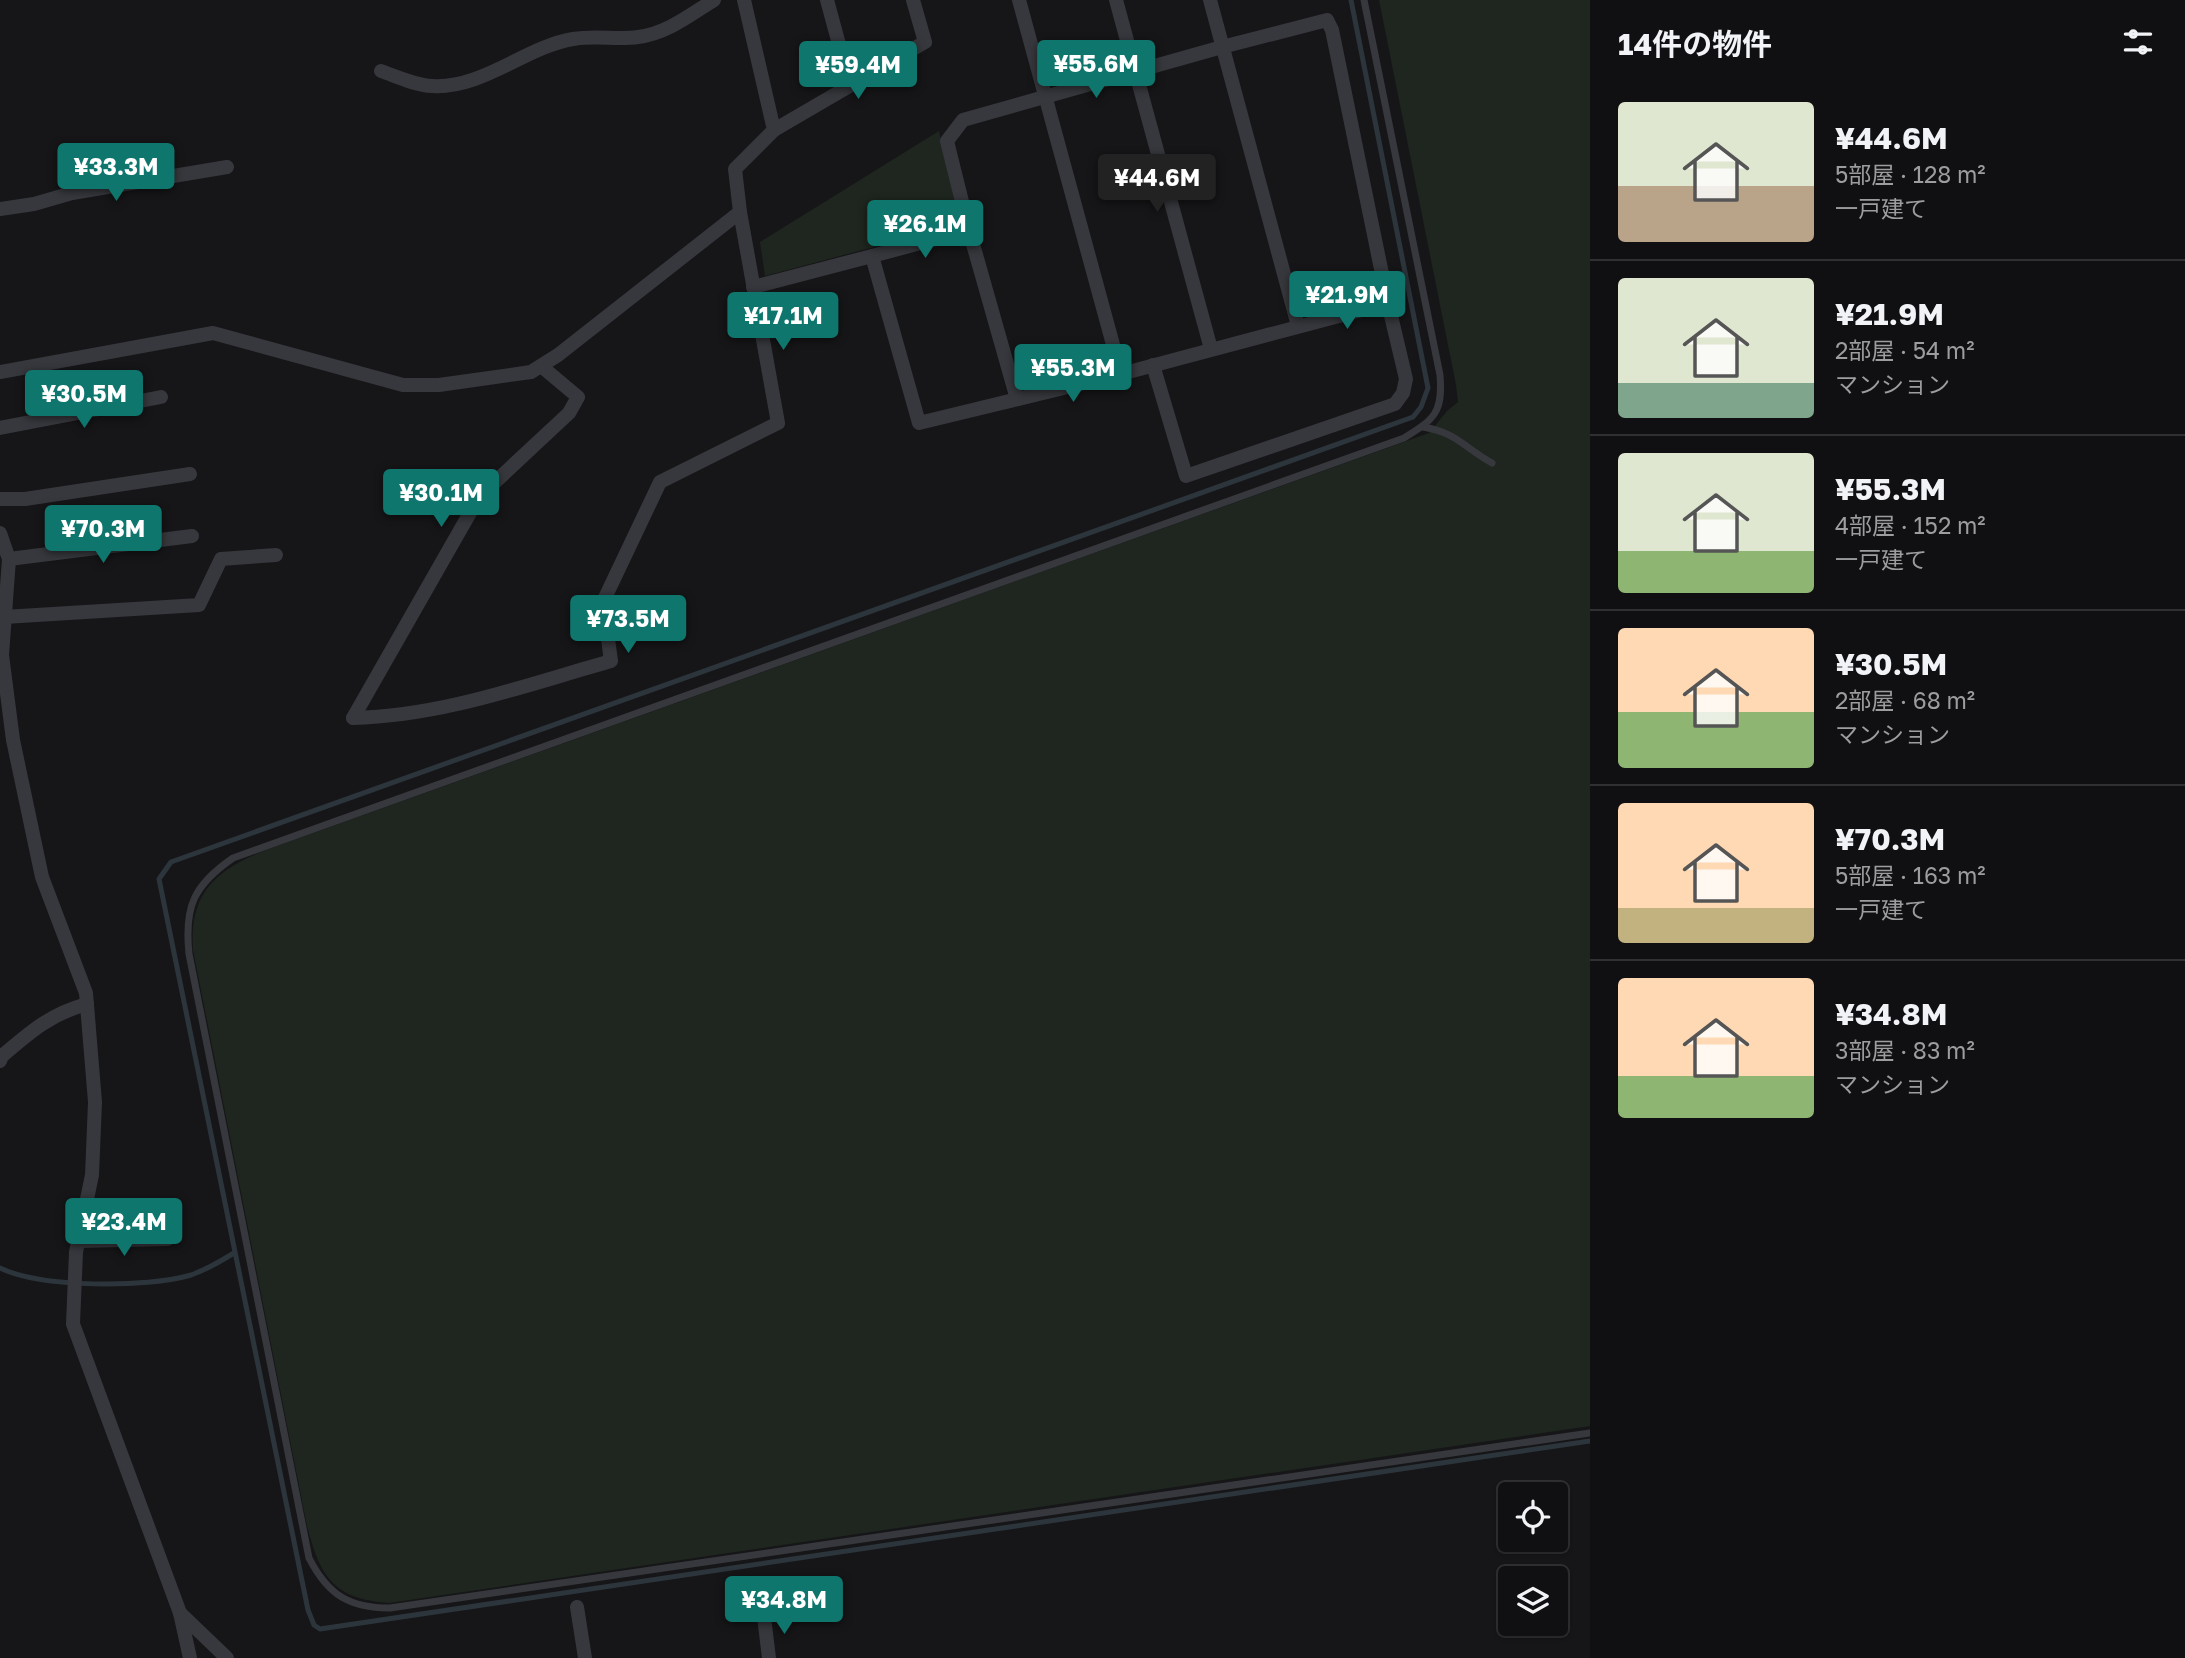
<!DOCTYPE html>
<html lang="ja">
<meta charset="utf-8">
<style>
:root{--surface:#101012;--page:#1e1e20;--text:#f1f3f6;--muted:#9c9d9f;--line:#303032;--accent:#0f766e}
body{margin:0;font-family:"Golos Text","Noto Sans JP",sans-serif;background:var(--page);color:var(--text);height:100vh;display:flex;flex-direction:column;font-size:26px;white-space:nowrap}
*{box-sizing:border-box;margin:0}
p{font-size:23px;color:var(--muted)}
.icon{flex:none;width:38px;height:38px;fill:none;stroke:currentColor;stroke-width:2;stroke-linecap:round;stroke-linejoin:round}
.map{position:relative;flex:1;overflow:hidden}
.side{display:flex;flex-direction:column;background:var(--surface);width:595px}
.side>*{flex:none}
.buttons{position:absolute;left:1498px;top:1482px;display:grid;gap:14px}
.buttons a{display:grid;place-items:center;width:70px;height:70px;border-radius:7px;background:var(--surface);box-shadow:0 2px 5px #0004,0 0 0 2px var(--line);font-size:35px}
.price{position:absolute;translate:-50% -60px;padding:0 16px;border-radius:7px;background:var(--accent);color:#fff;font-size:23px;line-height:46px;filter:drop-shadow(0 2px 4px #0008)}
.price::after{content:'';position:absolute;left:50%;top:42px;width:21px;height:16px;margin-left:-10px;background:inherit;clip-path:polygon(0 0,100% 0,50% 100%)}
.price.current{background:#222;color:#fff}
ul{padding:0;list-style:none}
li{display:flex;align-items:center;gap:21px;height:175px;padding:0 28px}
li+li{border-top:2px solid var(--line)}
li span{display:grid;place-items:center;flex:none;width:196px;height:140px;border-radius:7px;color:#555}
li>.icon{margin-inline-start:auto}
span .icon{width:84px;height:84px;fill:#fffc;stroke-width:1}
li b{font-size:30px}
h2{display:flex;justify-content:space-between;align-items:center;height:84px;padding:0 28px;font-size:30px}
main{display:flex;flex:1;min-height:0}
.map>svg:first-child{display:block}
</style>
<main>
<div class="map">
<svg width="1590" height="1658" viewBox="0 0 1590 1658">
<rect width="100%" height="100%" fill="#161618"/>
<g fill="#1e261f">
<path d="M1379 0H1590V1426L389 1603C333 1599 320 1576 307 1526L193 950C189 892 216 870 266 850L1429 433 1447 411 1458 402 1456 385Z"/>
<polygon points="939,131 960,224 765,276 760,242"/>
</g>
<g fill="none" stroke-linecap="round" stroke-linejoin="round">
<g stroke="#2c353c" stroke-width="5">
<polyline points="1351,0 1428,388 1421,407 1413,417 171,862 159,879 308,1610 314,1625 320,1629 1590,1441"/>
<path d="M0 1268C41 1288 147 1288 191 1275 206 1270 221 1261 234 1253"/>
</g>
<g stroke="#37383d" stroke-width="7">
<path d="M1364 0 1440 375C1443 412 1435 419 1404 438L233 858C194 885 184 906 189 954L309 1558C328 1595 349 1608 390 1608L1590 1433"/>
<path d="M1423 427C1458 433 1463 447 1492 463"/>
</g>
<g stroke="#37383d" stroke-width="14">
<polyline points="744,0 774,130"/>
<polyline points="827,0 850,85"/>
<polyline points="1019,0 1121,374"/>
<polyline points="1116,0 1211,349"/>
<polyline points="1210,0 1298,326"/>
<path d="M381 71C398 77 415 85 432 86 483 89 525 47 573 39 595 35 617 40 638 37 666 34 690 15 714 0"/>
<polyline points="0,209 34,204 72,193 227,167"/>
<polyline points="872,256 969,230"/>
<polyline points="753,287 872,256 919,423 1121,374 1388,303"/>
<polyline points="0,372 213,333 403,385 439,385 531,372 558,355 740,212"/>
<polyline points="1017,399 969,230 947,141 963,120 1222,47 1327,20 1332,30 1388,303 1406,379 1403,393 1395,404 1186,476 1153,365"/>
<polyline points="0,428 161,397"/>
<polyline points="0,499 25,499 190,474"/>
<polyline points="0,533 9,559 2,655 13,740 42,877 86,993 95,1102 92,1175 76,1252 73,1324 180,1613 190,1658"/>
<polyline points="9,559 192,536"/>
<polyline points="4,617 199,605 221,559 276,555"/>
<path d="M353 718C442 716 526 685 611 661L603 602 660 482 778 423 740 212 735 169 774 130 925 42 913 0"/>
<polyline points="353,718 479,497 569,413 578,397 541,366"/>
<path d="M0 1061 2 1056C30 1032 50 1014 87 1004"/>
<polyline points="79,1241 168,1239"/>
<polyline points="577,1607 585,1658"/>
<polyline points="180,1613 227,1658"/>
<polyline points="764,1617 769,1658"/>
</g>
</g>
</svg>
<div class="buttons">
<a><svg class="icon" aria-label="locate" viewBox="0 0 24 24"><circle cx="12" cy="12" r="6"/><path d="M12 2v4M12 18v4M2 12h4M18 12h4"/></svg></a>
<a><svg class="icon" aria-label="layers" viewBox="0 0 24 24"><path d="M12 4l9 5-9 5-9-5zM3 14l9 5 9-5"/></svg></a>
</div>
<b class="price" style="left:1096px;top:100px">¥55.6M</b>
<b class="price" style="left:858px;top:101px">¥59.4M</b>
<b class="price" style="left:116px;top:203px">¥33.3M</b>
<b class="price current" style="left:1157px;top:214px">¥44.6M</b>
<b class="price" style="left:925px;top:260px">¥26.1M</b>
<b class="price" style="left:1347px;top:331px">¥21.9M</b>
<b class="price" style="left:783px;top:352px">¥17.1M</b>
<b class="price" style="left:1073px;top:404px">¥55.3M</b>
<b class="price" style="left:84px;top:430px">¥30.5M</b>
<b class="price" style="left:441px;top:529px">¥30.1M</b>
<b class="price" style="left:103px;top:565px">¥70.3M</b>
<b class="price" style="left:628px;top:655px">¥73.5M</b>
<b class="price" style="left:124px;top:1258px">¥23.4M</b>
<b class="price" style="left:784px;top:1636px">¥34.8M</b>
</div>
<section class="side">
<h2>14件の物件<svg class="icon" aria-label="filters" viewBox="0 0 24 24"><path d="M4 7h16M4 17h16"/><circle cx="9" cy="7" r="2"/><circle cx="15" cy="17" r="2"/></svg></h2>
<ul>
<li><span style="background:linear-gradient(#dfe7d0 60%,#b9a48a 0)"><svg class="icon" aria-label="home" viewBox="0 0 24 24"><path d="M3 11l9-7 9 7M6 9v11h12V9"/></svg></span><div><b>¥44.6M</b><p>5部屋 · 128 m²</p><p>一戸建て</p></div></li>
<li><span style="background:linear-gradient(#dfe7d0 75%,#7fa58c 0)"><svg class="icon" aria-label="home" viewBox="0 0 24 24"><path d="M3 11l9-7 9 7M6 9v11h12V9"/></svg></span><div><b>¥21.9M</b><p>2部屋 · 54 m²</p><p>マンション</p></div></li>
<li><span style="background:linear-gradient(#dfe7d0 70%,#8fb573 0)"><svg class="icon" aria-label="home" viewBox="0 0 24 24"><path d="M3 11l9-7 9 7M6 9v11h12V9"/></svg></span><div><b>¥55.3M</b><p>4部屋 · 152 m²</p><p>一戸建て</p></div></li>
<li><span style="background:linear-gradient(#ffd9b3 60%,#8fb573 0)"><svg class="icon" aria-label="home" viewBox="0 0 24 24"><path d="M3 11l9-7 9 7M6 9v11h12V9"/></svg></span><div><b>¥30.5M</b><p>2部屋 · 68 m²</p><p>マンション</p></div></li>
<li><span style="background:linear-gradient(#ffd9b3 75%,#c2b280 0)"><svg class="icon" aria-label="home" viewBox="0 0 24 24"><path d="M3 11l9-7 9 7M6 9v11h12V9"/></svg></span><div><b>¥70.3M</b><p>5部屋 · 163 m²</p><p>一戸建て</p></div></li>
<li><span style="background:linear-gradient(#ffd9b3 70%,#8fb573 0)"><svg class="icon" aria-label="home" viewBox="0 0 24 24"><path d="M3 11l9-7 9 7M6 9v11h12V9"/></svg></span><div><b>¥34.8M</b><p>3部屋 · 83 m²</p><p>マンション</p></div></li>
</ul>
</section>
</main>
